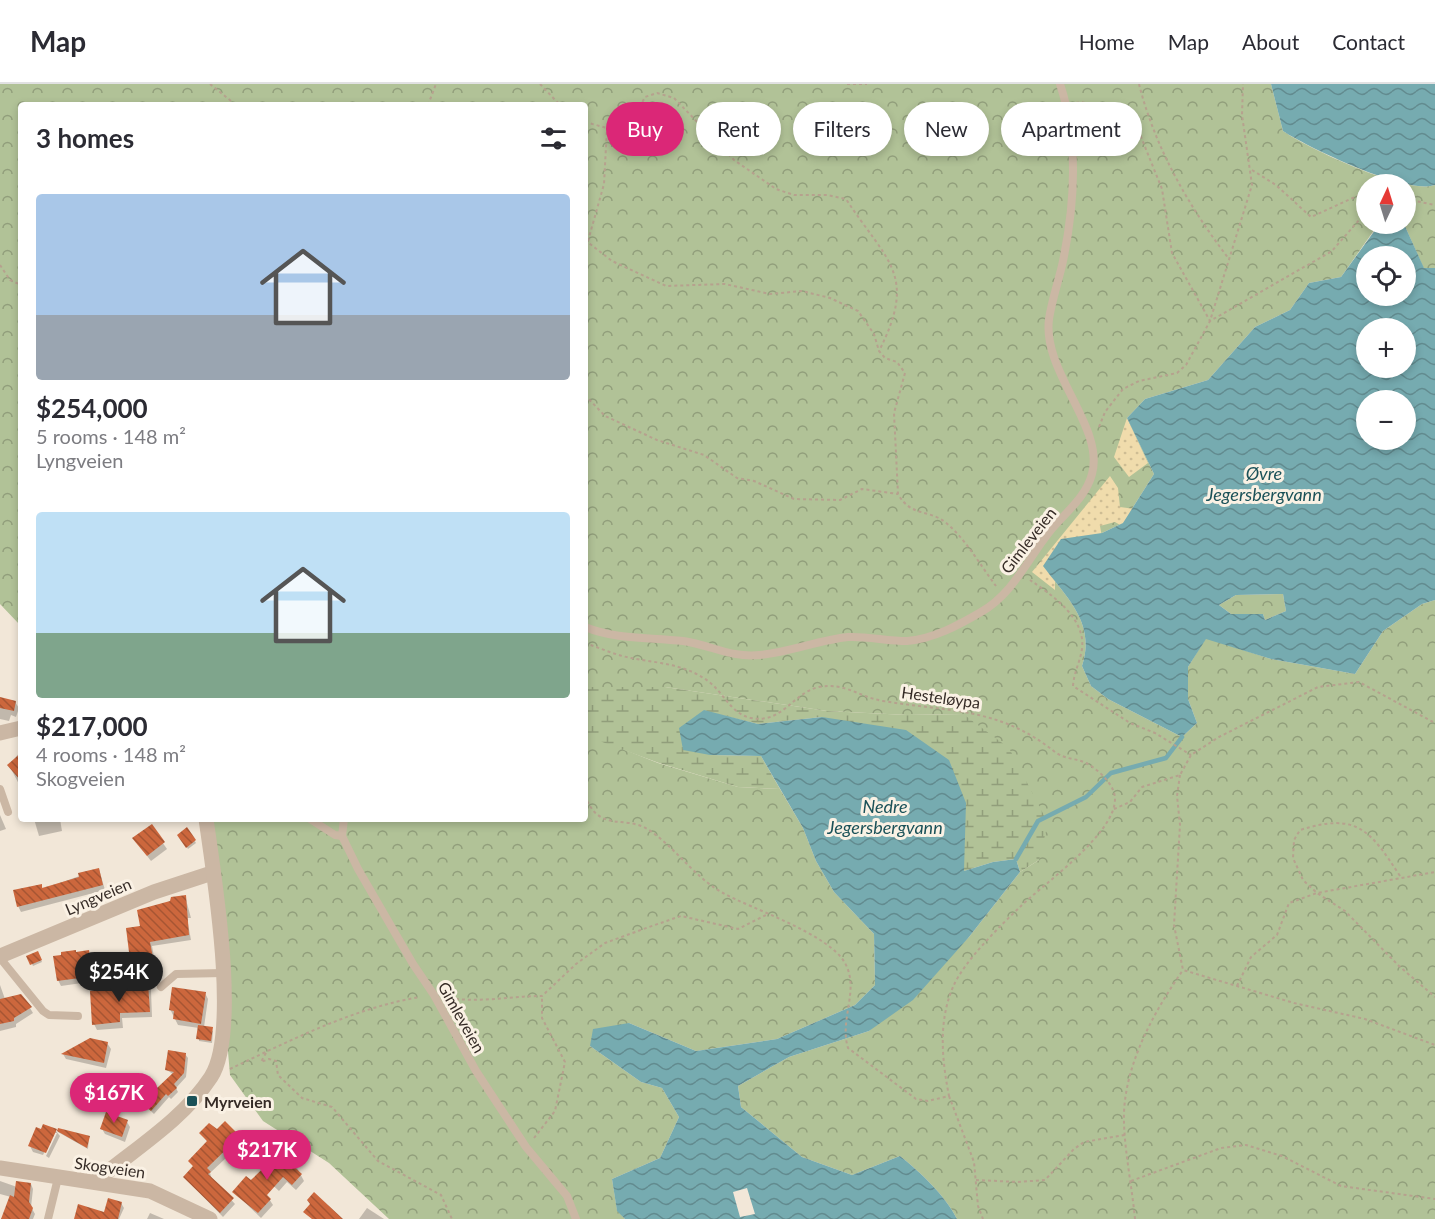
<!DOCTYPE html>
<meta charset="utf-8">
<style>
:root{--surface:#fff;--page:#f2f2f3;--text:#2b2b33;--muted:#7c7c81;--line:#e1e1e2;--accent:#db2777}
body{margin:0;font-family:Lato,sans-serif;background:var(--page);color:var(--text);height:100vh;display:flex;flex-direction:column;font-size:22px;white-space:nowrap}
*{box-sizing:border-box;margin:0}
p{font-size:20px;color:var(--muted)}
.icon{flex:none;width:33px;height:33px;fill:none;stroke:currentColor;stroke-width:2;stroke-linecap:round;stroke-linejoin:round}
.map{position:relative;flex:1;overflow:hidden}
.details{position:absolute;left:18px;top:18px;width:570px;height:720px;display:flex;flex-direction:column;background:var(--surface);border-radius:6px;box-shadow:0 3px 9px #0003}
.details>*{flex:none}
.guide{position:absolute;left:606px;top:18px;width:570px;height:54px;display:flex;gap:12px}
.needle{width:39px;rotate:4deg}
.tools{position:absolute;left:1356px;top:90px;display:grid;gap:12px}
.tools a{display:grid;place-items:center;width:60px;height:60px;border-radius:50%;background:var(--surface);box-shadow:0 3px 9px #0003;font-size:30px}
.price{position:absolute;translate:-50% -51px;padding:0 14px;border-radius:21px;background:var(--accent);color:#fff;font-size:20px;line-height:39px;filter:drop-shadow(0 2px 3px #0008)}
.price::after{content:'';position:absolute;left:50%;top:36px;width:18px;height:14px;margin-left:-9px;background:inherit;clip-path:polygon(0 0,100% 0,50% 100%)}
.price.selected{background:#222;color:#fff}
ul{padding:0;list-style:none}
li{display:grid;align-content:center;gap:12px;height:318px;padding:0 18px}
li span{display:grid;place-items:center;height:186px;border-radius:6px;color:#555}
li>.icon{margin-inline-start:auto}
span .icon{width:108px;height:108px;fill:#fffc;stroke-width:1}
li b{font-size:26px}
h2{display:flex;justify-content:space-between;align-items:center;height:72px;padding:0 18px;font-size:26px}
.pill{padding:0 21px;border-radius:27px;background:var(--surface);box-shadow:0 3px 9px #0003;font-size:21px;line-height:54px}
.pill.selected{background:var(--accent);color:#fff}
header{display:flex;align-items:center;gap:36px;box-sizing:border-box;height:84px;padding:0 30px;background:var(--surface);border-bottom:2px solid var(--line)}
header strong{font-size:28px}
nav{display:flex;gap:33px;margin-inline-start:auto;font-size:21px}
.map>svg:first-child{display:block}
</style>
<header>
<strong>Map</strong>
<nav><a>Home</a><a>Map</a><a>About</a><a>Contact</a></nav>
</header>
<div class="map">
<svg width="1435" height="1135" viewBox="0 0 1435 1135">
<defs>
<pattern id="forest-crowns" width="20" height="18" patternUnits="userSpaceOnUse" patternTransform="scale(1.5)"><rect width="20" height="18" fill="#b1c297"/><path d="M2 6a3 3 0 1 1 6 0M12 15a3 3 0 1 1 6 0" fill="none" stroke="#919e7b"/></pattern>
<pattern id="wetland-marsh" width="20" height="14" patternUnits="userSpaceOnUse" patternTransform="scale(1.5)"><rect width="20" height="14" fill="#b1c297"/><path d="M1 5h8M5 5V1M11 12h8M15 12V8" fill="none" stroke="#919e7b"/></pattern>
<pattern id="sand-dots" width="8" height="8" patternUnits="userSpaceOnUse" patternTransform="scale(1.5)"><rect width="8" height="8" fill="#f0dcac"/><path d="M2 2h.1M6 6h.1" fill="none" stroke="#cebd94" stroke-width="1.8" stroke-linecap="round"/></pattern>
<pattern id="water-waves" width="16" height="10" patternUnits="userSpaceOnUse" patternTransform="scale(1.5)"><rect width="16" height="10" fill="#76abb0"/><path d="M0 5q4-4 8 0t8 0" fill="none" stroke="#628b8f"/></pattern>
<pattern id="building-back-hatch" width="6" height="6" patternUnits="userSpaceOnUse" patternTransform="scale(1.5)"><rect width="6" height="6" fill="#cc673d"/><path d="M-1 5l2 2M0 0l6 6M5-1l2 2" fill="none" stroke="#a65533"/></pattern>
</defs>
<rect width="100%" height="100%" fill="#f2e7d8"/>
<g fill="url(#forest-crowns)">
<path d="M0 0H1271L1283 47C1309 65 1407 111 1435 101V184L1424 185 1404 140 1406 100H1366V140H1383L1377 142 1341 193 1309 199 1290 226 1255 243 1208 296 1145 315 1127 334 1154 390 1123 439 1102 449 1061 455 1043 482C1067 514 1096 539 1082 582L1091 602 1108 615 1182 653 1197 639 1188 615V583L1206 554 1271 575 1355 590 1383 547 1422 520 1435 516V1135H957C945 1111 921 1089 900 1072L852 1091 802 1073 741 1023 738 1002 789 973 869 947 969 853 1020 788 1039 776 962 630 907 631 827 627 665 603H585V21H21L19 540 0 520Z"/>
<polygon points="1283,510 1286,527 1265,536 1263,530 1231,530 1219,521 1236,511"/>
<polygon points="585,650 658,679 738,703 780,705 803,744 816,777 834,808 874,850 875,901 855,921 777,955 696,967 629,939 590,962 641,998 662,1004 679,1033 660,1074 612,1095 617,1126 625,1135 389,1135 329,1079 263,1037 230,991 208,735 585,735"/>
</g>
<polygon fill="url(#wetland-marsh)" points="585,603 665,603 827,627 907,631 963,630 1009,664 1048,739 1039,776 1020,788 1016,775 993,778 964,787 963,770 822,633 758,640 704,627 710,671 761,672 780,705 738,703 659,679 586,652"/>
<g fill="url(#sand-dots)">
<polygon points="1127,334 1148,379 1129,393 1114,373"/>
<polygon points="1110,392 1118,404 1120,423 1142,426 1132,448 1115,438 1100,442 1102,453 1055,475 1055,506 1032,488"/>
</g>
<g fill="url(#water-waves)" fill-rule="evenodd">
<path d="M1271 0H1435V101C1407 111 1309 64 1283 47Z"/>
<path d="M1383 140H1404L1424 184H1435V516L1422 520 1383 547 1355 590 1271 575 1206 555 1188 583V615L1197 639 1182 653 1108 615 1091 602 1082 582C1096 539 1067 514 1043 482L1061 455 1102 449 1123 439 1154 390 1127 334 1145 315 1208 296 1255 243 1290 226 1309 199 1341 193 1378 142ZM1366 172H1406V212H1366ZM1406 244V284H1366V244ZM1366 316H1406V356H1366ZM1283 510 1286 527 1265 536 1263 530H1231L1219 521 1236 511Z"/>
<path d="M704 626 758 640 822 633 906 646 949 676 966 719 964 787 993 778 1016 775 1020 788 969 853 913 916 869 947 789 973 738 1002 741 1023 802 1073 852 1091 900 1072C921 1089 945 1111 957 1135H625L617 1127 612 1095 660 1074 679 1033 662 1004 641 998 590 962 593 945 629 939 696 967 777 955 855 921 875 901 874 850 834 808 816 777 803 744 761 672 710 671 683 666 679 644ZM747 1104 755 1130 740 1133 733 1108Z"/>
</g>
<g fill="#0003">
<polygon points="0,614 15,618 19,624 16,633 11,631 9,637 0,635"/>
<polygon points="21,667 21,704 9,681"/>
<polygon points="0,731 6,745 0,747"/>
<polygon points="34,735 60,735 62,747 39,752"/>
<polygon points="151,742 167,765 151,777 134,755"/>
<polygon points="187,745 196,759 188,765 179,751"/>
<polygon points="99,785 105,806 21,828 18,822 41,801 43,805"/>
<polygon points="185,812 191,834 187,834 191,856 152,862 157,889 135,889 132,884 142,843"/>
<polygon points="88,868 93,886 81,888 82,899 61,902 58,896"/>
<polygon points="39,871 42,878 33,882 28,872"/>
<polygon points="147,900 151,906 152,933 122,934 123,944 97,946 94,940 133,905"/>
<polygon points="0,901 5,915 30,924 33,929 16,940 16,943 0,947"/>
<polygon points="205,909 208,915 204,943 213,947 212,959 199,957 199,944 178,941 170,925"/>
<polygon points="107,959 111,965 106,984 66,975 63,970"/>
<polygon points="185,970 188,974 186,993 176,1004 178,1008 171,1015 169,1013 154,1030 143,1019 174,991 167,986"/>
<polygon points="127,1038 130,1043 125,1058 105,1050 102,1045"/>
<polygon points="43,1042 56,1047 60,1052 49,1074 46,1072 57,1049 54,1049 43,1071 33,1068 30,1062"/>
<polygon points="59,1046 89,1053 88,1065 58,1048"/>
<polygon points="217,1047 238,1053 242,1059 210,1089 212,1095 235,1120 223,1133 185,1094 194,1084 190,1077 208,1059 201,1049"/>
<polygon points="282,1068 295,1080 304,1097 296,1106 287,1098 279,1107 264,1093"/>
<polygon points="255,1093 273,1121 261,1134 234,1108"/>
<polygon points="0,1097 17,1103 31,1100 33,1105 31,1123 35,1130 33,1135 3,1135 11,1113 0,1110"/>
<polygon points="121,1119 124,1124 119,1135 75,1135 105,1130"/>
<polygon points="367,1124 384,1135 359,1135"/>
<polygon points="150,1129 164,1135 147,1135"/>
</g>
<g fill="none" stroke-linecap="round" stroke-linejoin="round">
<polyline stroke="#76abb0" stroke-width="4.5" points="1016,775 1038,737 1086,713 1111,689 1166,674 1182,653"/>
</g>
<g fill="url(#building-back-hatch)">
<polygon points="0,613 16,617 14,627 0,624"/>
<polygon points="21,669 21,697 7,681"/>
<polygon points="152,740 165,758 147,772 132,754"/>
<polygon points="187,743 196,756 186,764 177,751"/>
<polygon points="99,784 103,801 17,823 13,806 42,800 42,804 79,793 78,789"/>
<polygon points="186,811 189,851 150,858 155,885 131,884 126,844 140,842 137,826 170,817 171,813"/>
<polygon points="76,866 76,868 89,866 91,881 79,883 80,894 57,897 53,872 61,871 61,868"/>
<polygon points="38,867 42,876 30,881 26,872"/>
<polygon points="131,896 148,899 150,928 120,929 120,938 92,941 90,907 132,904"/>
<polygon points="172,903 206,908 201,940 173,935 174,927 169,926"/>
<polygon points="21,910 32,923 14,934 14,937 0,940 0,915"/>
<polygon points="198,941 213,943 211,957 196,955"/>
<polygon points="90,954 108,958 104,979 61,970"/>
<polygon points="168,966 186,969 184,989 174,1000 177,1004 168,1012 166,1010 151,1027 141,1019 174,988 165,986"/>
<polygon points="106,1028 128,1036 122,1053 100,1045"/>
<polygon points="225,1037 240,1052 207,1084 211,1088 208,1090 234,1114 220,1129 183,1093 193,1082 188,1077 207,1057 199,1049 209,1039 217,1045"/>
<polygon points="43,1040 57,1045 46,1069 28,1062 36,1043 41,1045"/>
<polygon points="58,1044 90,1052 87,1064 57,1047"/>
<polygon points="282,1066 296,1079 293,1082 302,1090 292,1101 283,1093 267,1111 271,1115 258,1129 232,1108 246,1092 251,1096"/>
<polygon points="16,1097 31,1099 29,1118 33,1124 29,1135 1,1135 10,1111 14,1113"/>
<polygon points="314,1108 343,1135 312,1135 303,1128 310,1120 307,1116"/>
<polygon points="108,1114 122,1118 118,1135 74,1135 78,1120 104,1128"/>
</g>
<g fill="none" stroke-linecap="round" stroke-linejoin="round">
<g stroke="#b6a18e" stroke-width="2" stroke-dasharray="3 3" stroke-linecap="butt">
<polyline points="210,0 236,21"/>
<polyline points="540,0 560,21"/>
<polyline points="847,0 867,0"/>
<path d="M1139 0C1155 64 1189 123 1229 175"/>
<polyline points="1076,19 1081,18 1117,28 1135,38 1162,105 1172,169 1210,237 1332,167 1366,128"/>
<polyline points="428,21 436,0"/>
<path d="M585 38 607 44 631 40 645 13 657 9 674 14 734 76 776 105 794 111H827L846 115C887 178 918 190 879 267"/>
<polyline points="1252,86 1276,101 1311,133 1357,112 1366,111"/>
<polyline points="1406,115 1435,121"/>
<path d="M585 156 612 177 666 202 725 200 770 210 802 207 830 214 858 227 874 250 879 267 885 274 897 278 905 289 894 329 898 410C911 433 928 425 945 438 966 455 980 481 996 502"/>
<polyline points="588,157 604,100 607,44"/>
<polyline points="0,181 10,196 21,201"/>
<polyline points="585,311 605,332 657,356 704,371 737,394 754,397 794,415 840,416 862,405 898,410"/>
<polyline points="1099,343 1105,328 1123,305 1139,297 1177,289 1186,281 1210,237 1252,101 1242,31 1243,0"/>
<path d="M1030 496C1052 511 1086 534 1082 565 1080 578 1074 588 1073 602L1130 639 1155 649 1191 671"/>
<path d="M585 559C600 564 615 571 631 574 657 579 685 580 708 597 724 609 731 630 751 634 783 640 792 609 819 603 845 598 859 613 883 617 949 628 999 623 1055 668 1066 676 1076 674 1086 679 1096 684 1109 696 1113 706 1129 741 1043 800 1021 822 1001 841 964 877 953 903 938 938 942 976 949 1012L928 1017 916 1015 848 964C839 935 860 906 845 879 829 850 752 825 723 809 694 793 676 764 649 746 625 730 600 750 585 712"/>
<polyline points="1180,691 1177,712 1180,741 1174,841 1183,886 1294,919 1365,935 1435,961"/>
<polyline points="1114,725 1130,718 1142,703 1180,691 1191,671 1219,653 1318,603 1359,598 1435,639"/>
<path d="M1400 792C1370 746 1357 728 1300 746L1294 756 1293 774 1303 796 1317 809 1345 827 1399 882 1435 913"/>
<polyline points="1237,902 1251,873 1277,851 1289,819 1317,809 1435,788"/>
<path d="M450 914C480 919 511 912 542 912L576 880 605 859 649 843 681 832 738 845 768 830"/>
<polyline points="266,969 261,978 269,975 276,977 278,991 302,1014 332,1023 378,1077 441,1111 452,1135"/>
<path d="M230 985C291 956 354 924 420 913"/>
<polyline points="949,1012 974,1078 978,1122 983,1135"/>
<polyline points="534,1054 555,1027 565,978 542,934 542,912"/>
<polyline points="976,1096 1018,1098 1045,1096 1074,1065 1084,1058 1125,1051"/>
<polyline points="1131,1097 1221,1064 1246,1061 1282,1072 1341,1102 1435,1115"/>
<path d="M1135 1135C1132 1103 1125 1070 1124 1039 1122 985 1153 929 1183 886"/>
</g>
<g stroke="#cbb7a4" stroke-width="8">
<path d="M585 543C617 556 649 553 683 557 711 561 730 574 760 571 790 568 819 556 848 553 867 552 887 557 907 557 933 555 959 541 981 528 1014 509 1028 474 1051 446 1066 428 1086 413 1092 390 1105 343 1042 288 1049 235 1052 215 1059 196 1063 177 1075 119 1079 57 1060 0"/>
<polyline points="0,705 8,728"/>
<polyline points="310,735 335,751 342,752"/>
<polyline points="344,735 342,752 358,785 413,880 434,911 476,987 526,1063 567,1112 576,1135"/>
<polyline points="0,874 43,927 49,931 78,932"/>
<polyline points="161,903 176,890 223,889"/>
<polyline points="48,1135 58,1094"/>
</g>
<g stroke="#cbb7a4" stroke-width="15">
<polyline points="0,649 21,644"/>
<polyline points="0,872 154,808 212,789"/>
<polyline points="0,1084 150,1107 210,1135"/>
<path d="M95 1098C133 1066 183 1036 211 993 240 948 214 792 206 735"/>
</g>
</g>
<rect fill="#1a5158" stroke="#faf1e4" stroke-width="2" x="186" y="1011" width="12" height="12" rx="3"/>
<g text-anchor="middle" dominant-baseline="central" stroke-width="6" stroke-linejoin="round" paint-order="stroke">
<g font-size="16" fill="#352b26" stroke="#faf1e4">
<text transform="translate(1028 456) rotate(-52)">Gimleveien</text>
<text transform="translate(941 613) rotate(8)">Hesteløypa</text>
<text transform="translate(98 812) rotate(-23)">Lyngveien</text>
<text transform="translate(462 933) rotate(61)">Gimleveien</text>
<text transform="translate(110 1083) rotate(8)">Skogveien</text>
</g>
<g font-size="16" font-weight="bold" fill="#352b26" stroke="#faf1e4" text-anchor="start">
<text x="204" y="1017">Myrveien</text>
</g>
<g font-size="18" font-style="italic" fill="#1a5158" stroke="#faf1e4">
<text x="1264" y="389">Øvre<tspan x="1264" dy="21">Jegersbergvann</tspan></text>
<text x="885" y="722">Nedre<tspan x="885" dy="21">Jegersbergvann</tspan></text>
</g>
</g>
</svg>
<div class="tools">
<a><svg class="needle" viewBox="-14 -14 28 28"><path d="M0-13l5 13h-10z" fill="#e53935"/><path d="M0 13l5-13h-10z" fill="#7c7c81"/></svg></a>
<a><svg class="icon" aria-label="locate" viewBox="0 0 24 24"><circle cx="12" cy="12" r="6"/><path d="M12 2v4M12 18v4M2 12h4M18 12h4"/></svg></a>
<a>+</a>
<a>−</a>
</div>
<b class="price selected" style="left:119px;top:919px">$254K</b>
<b class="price" style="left:114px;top:1040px">$167K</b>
<b class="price" style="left:267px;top:1097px">$217K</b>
<div class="guide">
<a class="pill selected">Buy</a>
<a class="pill">Rent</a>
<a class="pill">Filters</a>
<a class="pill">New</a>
<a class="pill">Apartment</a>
</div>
<section class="details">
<h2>3 homes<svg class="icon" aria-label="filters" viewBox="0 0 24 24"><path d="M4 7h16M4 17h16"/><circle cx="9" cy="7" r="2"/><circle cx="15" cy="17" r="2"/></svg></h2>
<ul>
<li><span style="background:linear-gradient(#a9c7e8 65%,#9aa5b1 0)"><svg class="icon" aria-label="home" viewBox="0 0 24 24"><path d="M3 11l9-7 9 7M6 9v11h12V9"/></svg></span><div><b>$254,000</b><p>5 rooms · 148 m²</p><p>Lyngveien</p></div></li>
<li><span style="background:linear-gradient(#bfe0f5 65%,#7fa58c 0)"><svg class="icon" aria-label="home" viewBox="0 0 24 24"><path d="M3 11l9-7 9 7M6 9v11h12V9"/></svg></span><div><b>$217,000</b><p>4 rooms · 148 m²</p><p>Skogveien</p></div></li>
</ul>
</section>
</div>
